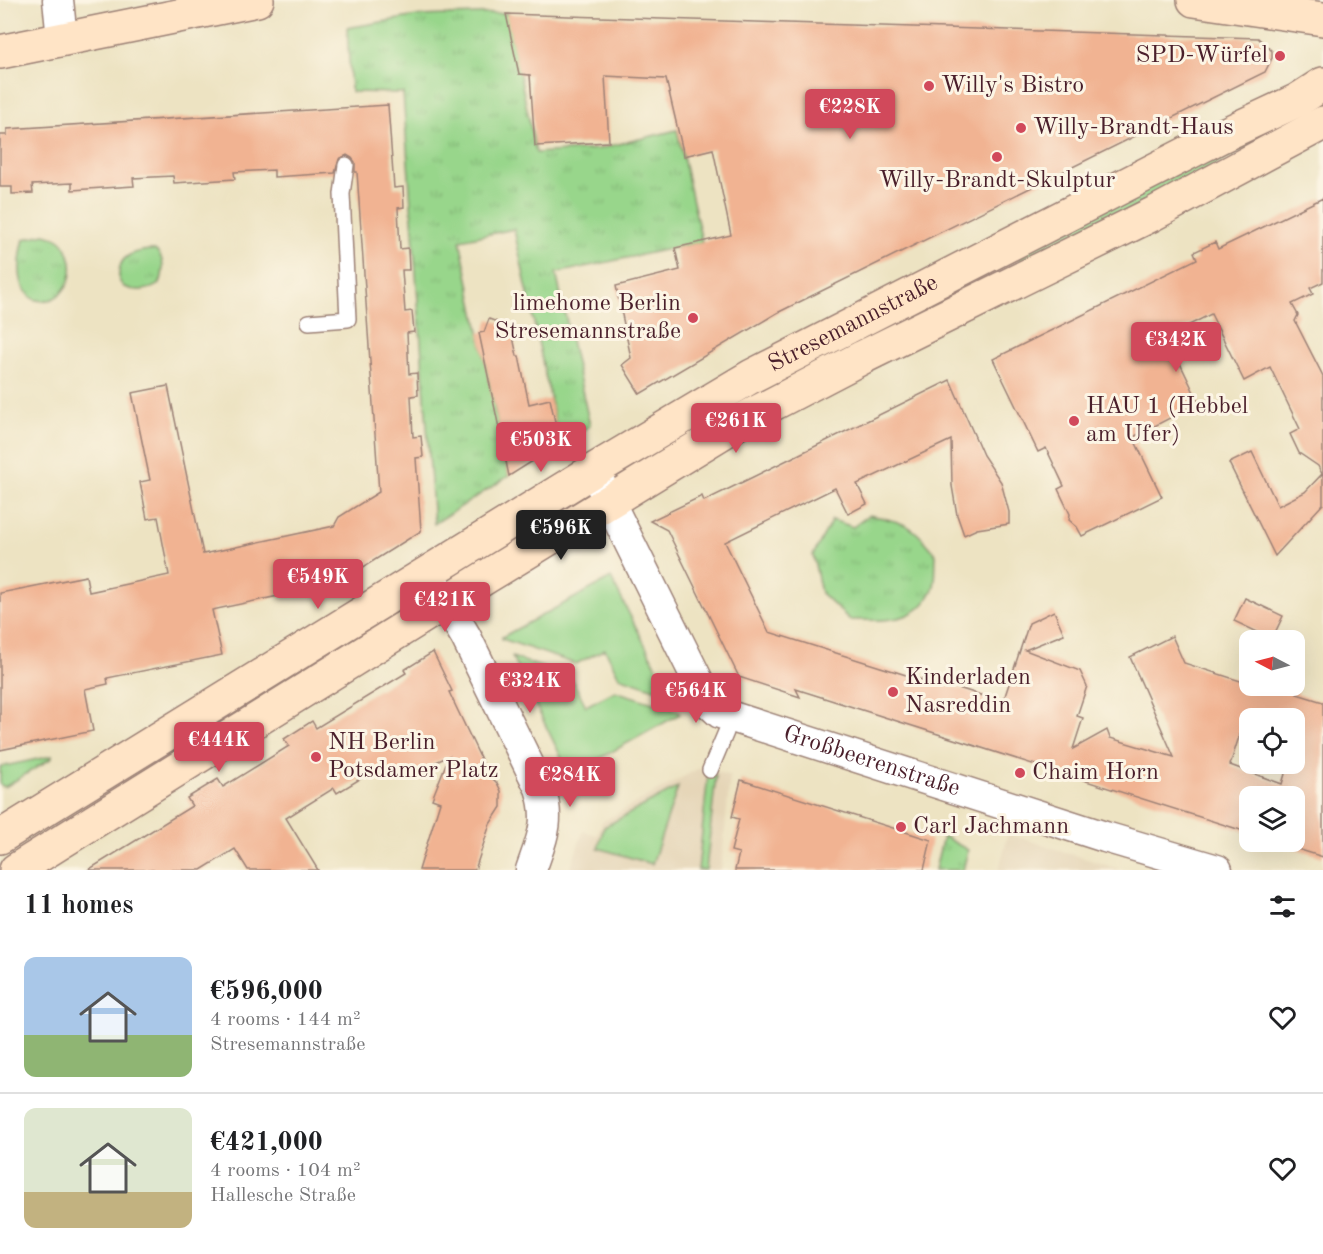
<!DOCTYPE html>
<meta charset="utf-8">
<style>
:root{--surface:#fff;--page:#f2f2f2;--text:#202124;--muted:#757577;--line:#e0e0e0;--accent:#d1495b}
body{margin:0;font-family:"Old Standard TT",serif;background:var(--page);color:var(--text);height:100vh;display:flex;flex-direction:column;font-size:22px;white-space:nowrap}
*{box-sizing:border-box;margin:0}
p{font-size:20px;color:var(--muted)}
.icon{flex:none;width:33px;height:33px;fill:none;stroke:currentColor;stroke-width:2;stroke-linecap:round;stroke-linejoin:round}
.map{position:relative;height:870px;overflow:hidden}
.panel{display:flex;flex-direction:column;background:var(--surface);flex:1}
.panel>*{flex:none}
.needle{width:39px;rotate:276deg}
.tools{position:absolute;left:1239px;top:630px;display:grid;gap:12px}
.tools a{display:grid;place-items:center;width:66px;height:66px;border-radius:12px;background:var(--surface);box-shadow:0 6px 24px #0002;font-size:30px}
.price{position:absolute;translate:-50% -51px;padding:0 14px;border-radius:6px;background:var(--accent);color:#fff;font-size:20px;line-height:39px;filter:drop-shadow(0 2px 3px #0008)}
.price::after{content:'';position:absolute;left:50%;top:36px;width:18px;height:14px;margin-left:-9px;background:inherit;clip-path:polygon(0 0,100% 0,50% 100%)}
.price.selected{background:#222;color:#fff}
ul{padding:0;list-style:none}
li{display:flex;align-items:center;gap:18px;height:150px;padding:0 24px}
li+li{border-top:2px solid var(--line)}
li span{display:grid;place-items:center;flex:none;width:168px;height:120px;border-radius:12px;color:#555}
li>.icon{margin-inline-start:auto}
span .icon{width:72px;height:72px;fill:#fffc;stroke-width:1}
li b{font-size:26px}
h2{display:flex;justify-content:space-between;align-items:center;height:72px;padding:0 24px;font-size:26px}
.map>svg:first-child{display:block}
</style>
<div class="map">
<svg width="1323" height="870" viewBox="0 0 1323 870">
<defs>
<pattern id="park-tufts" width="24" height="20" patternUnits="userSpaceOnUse" patternTransform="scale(1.5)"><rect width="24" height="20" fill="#98d68b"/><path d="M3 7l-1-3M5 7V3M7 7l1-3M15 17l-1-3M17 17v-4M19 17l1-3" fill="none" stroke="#84b778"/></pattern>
</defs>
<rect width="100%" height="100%" fill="#fcf5e5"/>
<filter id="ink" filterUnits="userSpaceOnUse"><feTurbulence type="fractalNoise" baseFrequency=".0167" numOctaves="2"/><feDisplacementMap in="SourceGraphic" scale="12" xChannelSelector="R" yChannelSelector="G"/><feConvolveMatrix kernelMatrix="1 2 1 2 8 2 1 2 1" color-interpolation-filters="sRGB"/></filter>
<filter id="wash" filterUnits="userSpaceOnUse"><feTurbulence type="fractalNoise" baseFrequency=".008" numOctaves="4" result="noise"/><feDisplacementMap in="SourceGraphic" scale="24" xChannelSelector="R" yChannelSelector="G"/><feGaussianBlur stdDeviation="1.35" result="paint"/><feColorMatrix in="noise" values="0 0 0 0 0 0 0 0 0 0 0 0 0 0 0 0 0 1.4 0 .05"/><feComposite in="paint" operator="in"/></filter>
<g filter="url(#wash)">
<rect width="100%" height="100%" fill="#ede3c2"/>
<g fill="#e5d5b7">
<polygon points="701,767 730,776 721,870 570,870 583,831 597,835 602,822"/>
<polygon points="1008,834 1009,834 1121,870 999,870"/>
</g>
<g fill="#98d68b" stroke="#717a5b" stroke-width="1.5">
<polygon points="1263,131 1267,137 1021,270 1019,251"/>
<polygon points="611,578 669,692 666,693 619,677 605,649 576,664 502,639 502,637"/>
<polygon points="512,657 571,677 586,706 615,691 678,711 680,714 570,775"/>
<polygon points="52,756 52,758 5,787 0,785 0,767"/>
<polygon points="708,774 716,775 706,870 698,870"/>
<polygon points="678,787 652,864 598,848 604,827"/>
</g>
<g fill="url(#park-tufts)" stroke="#717a5b" stroke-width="1.5">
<polygon points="507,13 536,153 598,149 677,130 702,242 556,273 590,426 560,444 514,229 460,240 509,476 434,524 403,93 351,92 347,28 417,16"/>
<path d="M44 234C56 236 64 240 68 252 89 306 0 332 24 239Z"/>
<path d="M149 250H155C165 257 164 272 160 283 151 291 135 292 124 287 120 283 118 280 119 274 119 256 133 252 149 250Z"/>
<path d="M869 515C905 522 914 525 936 555 935 565 937 580 933 589 917 625 883 620 850 620L821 593 813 555 832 520 853 527Z"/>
<polygon points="943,836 968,850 963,870 935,870"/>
</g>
<g id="blocks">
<g fill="#f1b392" fill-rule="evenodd">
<polygon points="506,14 1258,38 1272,51 1272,58 1265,72 777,313 640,394 622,365 631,358 616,286 680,270 675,248 731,235 713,149 684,156 666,79 605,76 609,142 535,146 530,75 519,74"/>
<polygon points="388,105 394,188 403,187 404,207 398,208 400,249 408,248 409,270 402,270 405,312 412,311 414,332 407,333 409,374 417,373 418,395 411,396 413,437 421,436 423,457 416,458 421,531 322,593 321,587 212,610 222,655 107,678 108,684 85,689 93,731 0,750 0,593 86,576 89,592 169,575 158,517 147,519 140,482 150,480 132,393 168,386 203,554 334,526 339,517 379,492 357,172 355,172 355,162 352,158 347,155 339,159 335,173 274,177 274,170 234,172 235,179 174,183 173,176 133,178 134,186 72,190 72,183 32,185 33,193 12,194 12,187 0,187 0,135 7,135 7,129"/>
<polygon points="1323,198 1323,282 1310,288 1313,294 1292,304 1298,315 1295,321 1323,376 1323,504 1275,556 1229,463 1252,452 1278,506 1305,492 1322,474 1318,466 1299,453 1290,434 1300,429 1270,367 1244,381 1211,314 1167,336 1199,403 1133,437 1162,497 1082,536 1077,527 1069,520 1070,514 1058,489 1064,486 1046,448 1038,452 993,359 1197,259 1194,252 1215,242 1218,249"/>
<polygon points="489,319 511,327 517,356 519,356 529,404 550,399 560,444 509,476 479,333 484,332"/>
<path d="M950 380 983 455 1001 482 1009 512V524L977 529 964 535 957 515 952 486 951 440 857 484 867 504 848 514 835 488 725 542 769 632 922 680 923 677 1003 702 1029 623 1054 611 1064 634 1025 650 1080 671 1087 686 1077 716 1083 718 1073 749 1107 730 1110 738 1174 757 1130 657 1172 636 1184 663 1250 684V686H1299L1297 694 1323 702V857L1294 848V796H1250V833L796 689 800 697 739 677 667 530 650 521 702 496 704 501ZM1245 718H1294V764H1288L1282 784 1230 765Z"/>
<polygon points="1245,598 1283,616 1272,639 1234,621"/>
<polygon points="433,652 452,691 449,692 488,774 497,783 501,791 501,807 490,824 475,870 419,870 440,802 432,799 449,756 400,779 383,765 337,793 334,788 286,818 318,870 248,870 235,849 201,870 88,870 192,806 187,798 218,779 223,787 289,746 284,739 312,721 316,728 406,673 404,670"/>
<polygon points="741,780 931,840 924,870 735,870 739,853 731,851 739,819 732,817"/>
</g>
</g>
</g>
<g filter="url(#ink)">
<use href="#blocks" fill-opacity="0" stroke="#9c8176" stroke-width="1.5"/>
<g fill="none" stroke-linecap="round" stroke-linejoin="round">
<defs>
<g id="lane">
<polyline points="309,322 348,319 342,194 346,165"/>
<polyline points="710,770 726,732"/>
</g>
<g id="street">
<polyline points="58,0 62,39"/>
<path id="s1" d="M598 479 709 703 720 713 1105 837 1217 870"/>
<path d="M433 581 466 637 540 788C551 822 542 838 531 870"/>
</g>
<g id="secondary">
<polyline points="1194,0 1323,19"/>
<polyline points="0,52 257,0"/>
<path id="s2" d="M0 837 594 470 752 376 1221 136 1298 100 1323 84"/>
<polyline points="16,870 486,577 746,418 863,357 1153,214 1323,123"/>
</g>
</defs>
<use href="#lane" stroke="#9c8176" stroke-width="18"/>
<use href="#street" stroke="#9c8176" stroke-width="33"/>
<use href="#secondary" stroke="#9c8176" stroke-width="36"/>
<use href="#lane" stroke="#fff" stroke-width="15"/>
<use href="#street" stroke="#fff" stroke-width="30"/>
<use href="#secondary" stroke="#ffe4c6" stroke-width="33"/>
</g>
</g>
<g fill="#d1495b" stroke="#fcf5e5" stroke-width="2">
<circle cx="1280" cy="56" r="6"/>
<circle cx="929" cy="86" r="6"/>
<circle cx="1021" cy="128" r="6"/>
<circle cx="997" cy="157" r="6"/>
<circle cx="693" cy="318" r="6"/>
<circle cx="1074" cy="421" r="6"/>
<circle cx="893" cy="692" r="6"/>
<circle cx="316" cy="757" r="6"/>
<circle cx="1020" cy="773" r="6"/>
<circle cx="901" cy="827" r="6"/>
</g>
<g text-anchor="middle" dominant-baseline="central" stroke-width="6" stroke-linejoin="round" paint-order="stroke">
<g font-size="24" fill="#4a1f2b" stroke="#fcf5e5" text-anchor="start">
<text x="1268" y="56" text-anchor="end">SPD-Würfel</text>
<text x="941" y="86">Willy's Bistro</text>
<text x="1033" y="128">Willy-Brandt-Haus</text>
<text x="997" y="181" text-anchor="middle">Willy-Brandt-Skulptur</text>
<text x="681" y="304" text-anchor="end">limehome Berlin<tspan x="681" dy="28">Stresemannstraße</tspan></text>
<text x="1086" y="407">HAU 1 (Hebbel<tspan x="1086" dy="28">am Ufer)</tspan></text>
<text x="905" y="678">Kinderladen<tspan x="905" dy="28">Nasreddin</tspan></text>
<text x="328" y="743">NH Berlin<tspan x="328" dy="28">Potsdamer Platz</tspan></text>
<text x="1032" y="773">Chaim Horn</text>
<text x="913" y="827">Carl Jachmann</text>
</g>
<g font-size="24" fill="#4a1f2b" stroke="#fcf5e5">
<text stroke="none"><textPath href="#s2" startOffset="996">Stresemannstraße</textPath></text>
<text stroke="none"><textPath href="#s1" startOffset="424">Großbeerenstraße</textPath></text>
</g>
</g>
</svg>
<div class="tools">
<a><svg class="needle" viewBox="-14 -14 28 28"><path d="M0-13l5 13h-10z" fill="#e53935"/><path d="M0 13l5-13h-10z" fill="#757577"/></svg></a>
<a><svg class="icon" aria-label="locate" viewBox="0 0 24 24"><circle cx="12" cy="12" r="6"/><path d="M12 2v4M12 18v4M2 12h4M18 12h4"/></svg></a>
<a><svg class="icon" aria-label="layers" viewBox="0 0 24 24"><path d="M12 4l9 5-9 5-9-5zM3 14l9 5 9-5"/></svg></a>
</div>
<b class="price" style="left:850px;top:140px">€228K</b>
<b class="price" style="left:1176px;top:373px">€342K</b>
<b class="price" style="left:736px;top:454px">€261K</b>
<b class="price" style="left:541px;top:473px">€503K</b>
<b class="price selected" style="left:561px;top:561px">€596K</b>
<b class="price" style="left:318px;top:610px">€549K</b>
<b class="price" style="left:445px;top:633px">€421K</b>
<b class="price" style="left:530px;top:714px">€324K</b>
<b class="price" style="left:696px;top:724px">€564K</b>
<b class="price" style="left:219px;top:773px">€444K</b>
<b class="price" style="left:570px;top:808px">€284K</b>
</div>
<section class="panel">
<h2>11 homes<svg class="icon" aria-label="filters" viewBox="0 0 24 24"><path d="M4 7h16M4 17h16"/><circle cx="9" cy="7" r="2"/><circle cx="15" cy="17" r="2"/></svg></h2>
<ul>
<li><span style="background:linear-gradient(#a9c7e8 65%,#8fb573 0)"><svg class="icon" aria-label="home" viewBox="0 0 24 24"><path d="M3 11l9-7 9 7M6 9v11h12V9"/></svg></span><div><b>€596,000</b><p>4 rooms · 144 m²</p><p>Stresemannstraße</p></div><svg class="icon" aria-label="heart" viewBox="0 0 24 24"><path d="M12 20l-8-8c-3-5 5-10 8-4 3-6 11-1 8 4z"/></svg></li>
<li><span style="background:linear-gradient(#dfe7d0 70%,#c2b280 0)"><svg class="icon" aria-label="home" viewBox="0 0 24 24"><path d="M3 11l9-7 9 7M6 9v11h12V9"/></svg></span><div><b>€421,000</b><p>4 rooms · 104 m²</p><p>Hallesche Straße</p></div><svg class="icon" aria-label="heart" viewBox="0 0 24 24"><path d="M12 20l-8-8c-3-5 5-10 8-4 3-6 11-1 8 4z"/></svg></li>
</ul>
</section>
